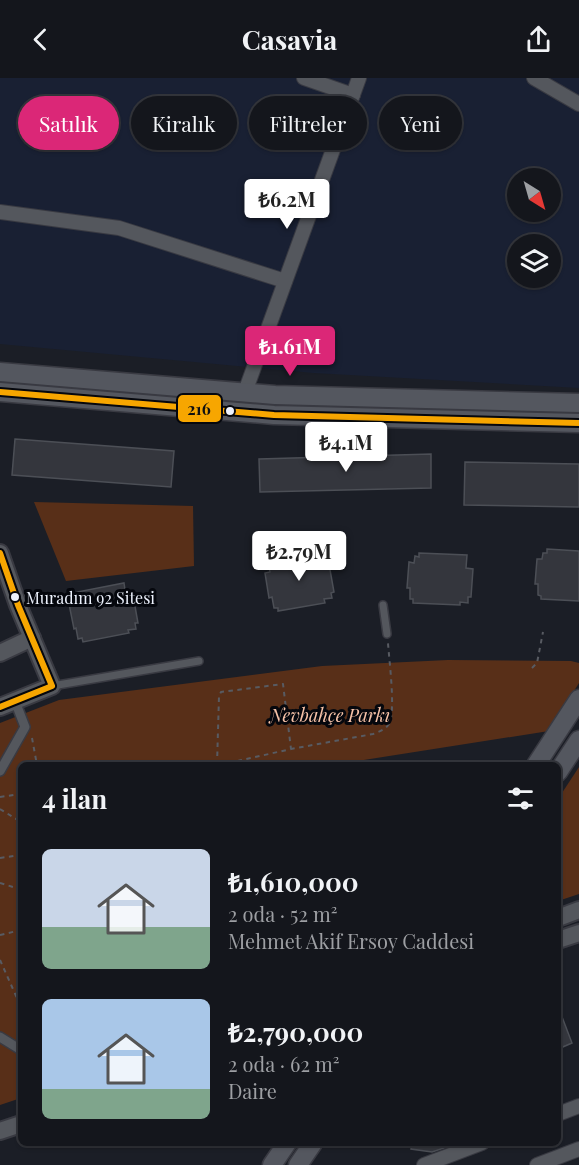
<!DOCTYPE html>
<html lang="tr">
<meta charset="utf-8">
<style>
:root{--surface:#14161c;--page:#1d1f25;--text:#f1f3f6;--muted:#9d9fa3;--line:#33353b;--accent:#db2777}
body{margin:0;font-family:"Playfair Display",serif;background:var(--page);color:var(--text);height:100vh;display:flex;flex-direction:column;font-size:22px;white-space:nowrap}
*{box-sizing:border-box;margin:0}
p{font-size:20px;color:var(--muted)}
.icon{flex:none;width:33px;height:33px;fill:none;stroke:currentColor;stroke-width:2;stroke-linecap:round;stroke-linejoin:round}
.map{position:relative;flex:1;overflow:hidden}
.side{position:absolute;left:18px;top:684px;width:543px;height:384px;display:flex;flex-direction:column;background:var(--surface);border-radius:9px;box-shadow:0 2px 4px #0004,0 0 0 2px var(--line)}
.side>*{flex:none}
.guide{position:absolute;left:18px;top:18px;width:543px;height:54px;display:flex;gap:12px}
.needle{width:39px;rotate:143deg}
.buttons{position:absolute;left:507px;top:90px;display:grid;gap:12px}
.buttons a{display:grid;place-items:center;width:54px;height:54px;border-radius:50%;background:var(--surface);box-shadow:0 2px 4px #0004,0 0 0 2px var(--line);font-size:30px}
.price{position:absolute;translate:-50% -51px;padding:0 14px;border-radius:6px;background:#fff;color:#222;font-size:20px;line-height:39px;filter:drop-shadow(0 2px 3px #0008)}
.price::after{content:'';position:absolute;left:50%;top:36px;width:18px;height:14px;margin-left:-9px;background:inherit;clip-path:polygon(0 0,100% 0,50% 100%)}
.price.current{background:var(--accent);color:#fff}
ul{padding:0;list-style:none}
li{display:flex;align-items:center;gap:18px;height:150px;padding:0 24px}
li span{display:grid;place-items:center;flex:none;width:168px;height:120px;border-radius:9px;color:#555}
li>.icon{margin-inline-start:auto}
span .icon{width:72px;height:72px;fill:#fffc;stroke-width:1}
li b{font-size:26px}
h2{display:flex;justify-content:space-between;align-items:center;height:72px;padding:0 24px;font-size:26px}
.pill{padding:0 21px;border-radius:27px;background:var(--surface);box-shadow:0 2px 4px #0004,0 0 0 2px var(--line);font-size:21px;line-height:54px}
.pill.current{background:var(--accent);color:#fff}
header{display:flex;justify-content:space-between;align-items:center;height:78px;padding:0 24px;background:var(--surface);font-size:27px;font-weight:700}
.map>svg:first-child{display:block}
</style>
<header><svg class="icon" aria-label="back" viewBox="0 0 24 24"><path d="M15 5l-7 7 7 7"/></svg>Casavia<svg class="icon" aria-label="share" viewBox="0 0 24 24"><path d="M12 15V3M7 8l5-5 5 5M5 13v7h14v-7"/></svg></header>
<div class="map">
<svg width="579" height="1087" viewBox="0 0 579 1087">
<rect width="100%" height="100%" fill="#1b1e26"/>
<path fill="#192033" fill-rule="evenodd" d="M0 0H579V310L314 295 0 266ZM518 100H550V134H518ZM518 166H550V200H518Z"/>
<g fill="#582f18">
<polygon points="34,424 193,428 194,488 66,503"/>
<polygon points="448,582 571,583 579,585 579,605 549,653 332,687 21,687 21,1020 0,1027 0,645 59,622 322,588"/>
<polygon points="579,689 579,816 558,823 558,721"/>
</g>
<g fill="#34363d" stroke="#4c4f56" stroke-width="1.5">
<polygon points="15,361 174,373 171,409 12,397"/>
<polygon points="431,376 431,410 260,414 259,381"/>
<polygon points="465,384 579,386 579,429 464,427"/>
<polygon points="547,471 579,473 579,523 541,521 541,518 538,517 538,506 535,506 537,481 542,481 543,475 547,475"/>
<polygon points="320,474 322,487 329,486 334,514 331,515 332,520 324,521 325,525 278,533 278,530 274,530 272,519 269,520 265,495 270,494 269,488 273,487 273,483"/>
<polygon points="419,475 467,477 466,490 473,491 471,519 468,519 468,525 460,524 460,527 413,525 413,521 410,521 410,510 407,510 409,484 414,485 415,478 419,479"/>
<polygon points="124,505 126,518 133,517 138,545 135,545 136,551 128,552 129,555 83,564 82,560 78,561 76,550 74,551 69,526 75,525 73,518 77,518 77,514"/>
<polygon points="559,931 572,965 558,971 558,932"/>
<polygon points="412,1065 448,1065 447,1069 432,1074 411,1071"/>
</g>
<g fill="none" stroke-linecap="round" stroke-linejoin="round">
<defs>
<g id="service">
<polyline points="383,527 387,556"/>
<polyline points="52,608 199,583"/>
</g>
<g id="pedestrian">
<polyline points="0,693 25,649 15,623"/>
<polyline points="0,959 21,972"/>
</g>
<g id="minor">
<polyline points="304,0 353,17"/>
<polyline points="534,0 579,26"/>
<polyline points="0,134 119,150 285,203"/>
<polyline points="245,314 359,0"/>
<polyline points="558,1036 579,1028"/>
<polyline points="424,1087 482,1065"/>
<polyline points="537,1087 579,1071"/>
</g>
<g id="tertiary">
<polyline points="0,475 18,527 52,608 0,629"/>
<polyline points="0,575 32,560"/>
<polyline points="558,840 579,832"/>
<polyline points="558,862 579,855"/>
<polyline points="0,1053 21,1046"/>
</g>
<g id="secondary">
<polyline points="0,294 275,317 579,325"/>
<polyline points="0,314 274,337 579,345"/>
<polyline points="536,687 579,621"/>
<polyline points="558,694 579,662"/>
<polyline points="272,1087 287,1065"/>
<polyline points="298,1087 313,1065"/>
</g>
</defs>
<use href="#service" stroke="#393a42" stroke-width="10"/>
<use href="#pedestrian" stroke="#393a42" stroke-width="12"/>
<use href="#minor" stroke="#393a42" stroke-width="16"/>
<use href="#tertiary" stroke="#393a42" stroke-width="20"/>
<use href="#secondary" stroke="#393a42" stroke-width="21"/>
<g stroke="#585b62" stroke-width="2" stroke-dasharray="4.5 4.5" stroke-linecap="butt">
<polyline points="532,590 537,585 543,554"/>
<polyline points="32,660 37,687"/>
<polyline points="217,687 219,618 221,614 283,606 291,671"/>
<path d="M220 687 291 671 373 656C379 654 386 651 389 646 396 634 389 581 388 565"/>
<polyline points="0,719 21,716"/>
<polyline points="0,731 21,744"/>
<polyline points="0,780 21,777"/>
<polyline points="0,805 13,809 21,810"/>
<polyline points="0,857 21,852"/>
<polyline points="0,882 21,929"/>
</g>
<use href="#service" stroke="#54575d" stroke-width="7"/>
<use href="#pedestrian" stroke="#54575d" stroke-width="9"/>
<use href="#minor" stroke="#54575d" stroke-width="14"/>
<use href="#tertiary" stroke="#54575d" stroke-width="16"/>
<use href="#secondary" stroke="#54575f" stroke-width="18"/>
<defs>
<g id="bus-1">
<polyline points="0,314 274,337 579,345"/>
<polyline points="0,475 18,527 52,608 0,629"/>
</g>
</defs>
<use href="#bus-1" stroke="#05070d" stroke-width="10"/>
<use href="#bus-1" stroke="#f7a600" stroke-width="6"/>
</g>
<g fill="#edf2fd" stroke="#05070d" stroke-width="2">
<circle cx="230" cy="333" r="5"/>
<circle cx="15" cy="519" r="5"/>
</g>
<g text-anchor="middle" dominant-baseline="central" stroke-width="6" stroke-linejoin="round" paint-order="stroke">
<g font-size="16" fill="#edf2fd" stroke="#05070d" text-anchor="start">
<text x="26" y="519">Muradım 92 Sitesi</text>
</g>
<g font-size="18" font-style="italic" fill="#f8c3a8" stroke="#05070d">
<text x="330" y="637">Nevbahçe Parkı</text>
</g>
</g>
<rect stroke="#05070d" stroke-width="2" x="177" y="316" width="45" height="29" rx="6" fill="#f7a600"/>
<g font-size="16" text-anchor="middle" font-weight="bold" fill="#111">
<text x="199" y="337">216</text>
</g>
</svg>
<div class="buttons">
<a><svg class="needle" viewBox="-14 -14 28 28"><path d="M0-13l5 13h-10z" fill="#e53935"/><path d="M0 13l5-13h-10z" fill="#9d9fa3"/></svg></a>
<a><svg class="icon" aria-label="layers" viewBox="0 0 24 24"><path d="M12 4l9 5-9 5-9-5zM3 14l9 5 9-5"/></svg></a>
</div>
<b class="price" style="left:287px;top:152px">₺6.2M</b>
<b class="price current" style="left:290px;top:299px">₺1.61M</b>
<b class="price" style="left:346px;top:395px">₺4.1M</b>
<b class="price" style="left:299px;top:504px">₺2.79M</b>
<div class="guide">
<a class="pill current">Satılık</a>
<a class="pill">Kiralık</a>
<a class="pill">Filtreler</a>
<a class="pill">Yeni</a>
</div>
<section class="side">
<h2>4 ilan<svg class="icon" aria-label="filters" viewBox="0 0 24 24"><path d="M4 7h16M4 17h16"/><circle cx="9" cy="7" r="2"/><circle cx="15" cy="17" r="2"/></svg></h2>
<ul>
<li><span style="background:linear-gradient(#c9d6e8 65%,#7fa58c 0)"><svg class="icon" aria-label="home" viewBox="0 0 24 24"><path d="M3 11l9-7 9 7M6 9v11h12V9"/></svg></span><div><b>₺1,610,000</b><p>2 oda · 52 m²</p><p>Mehmet Akif Ersoy Caddesi</p></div></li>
<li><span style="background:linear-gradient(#a9c7e8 75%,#7fa58c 0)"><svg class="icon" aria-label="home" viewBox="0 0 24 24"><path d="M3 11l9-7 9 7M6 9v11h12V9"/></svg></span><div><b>₺2,790,000</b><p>2 oda · 62 m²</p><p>Daire</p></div></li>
</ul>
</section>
</div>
